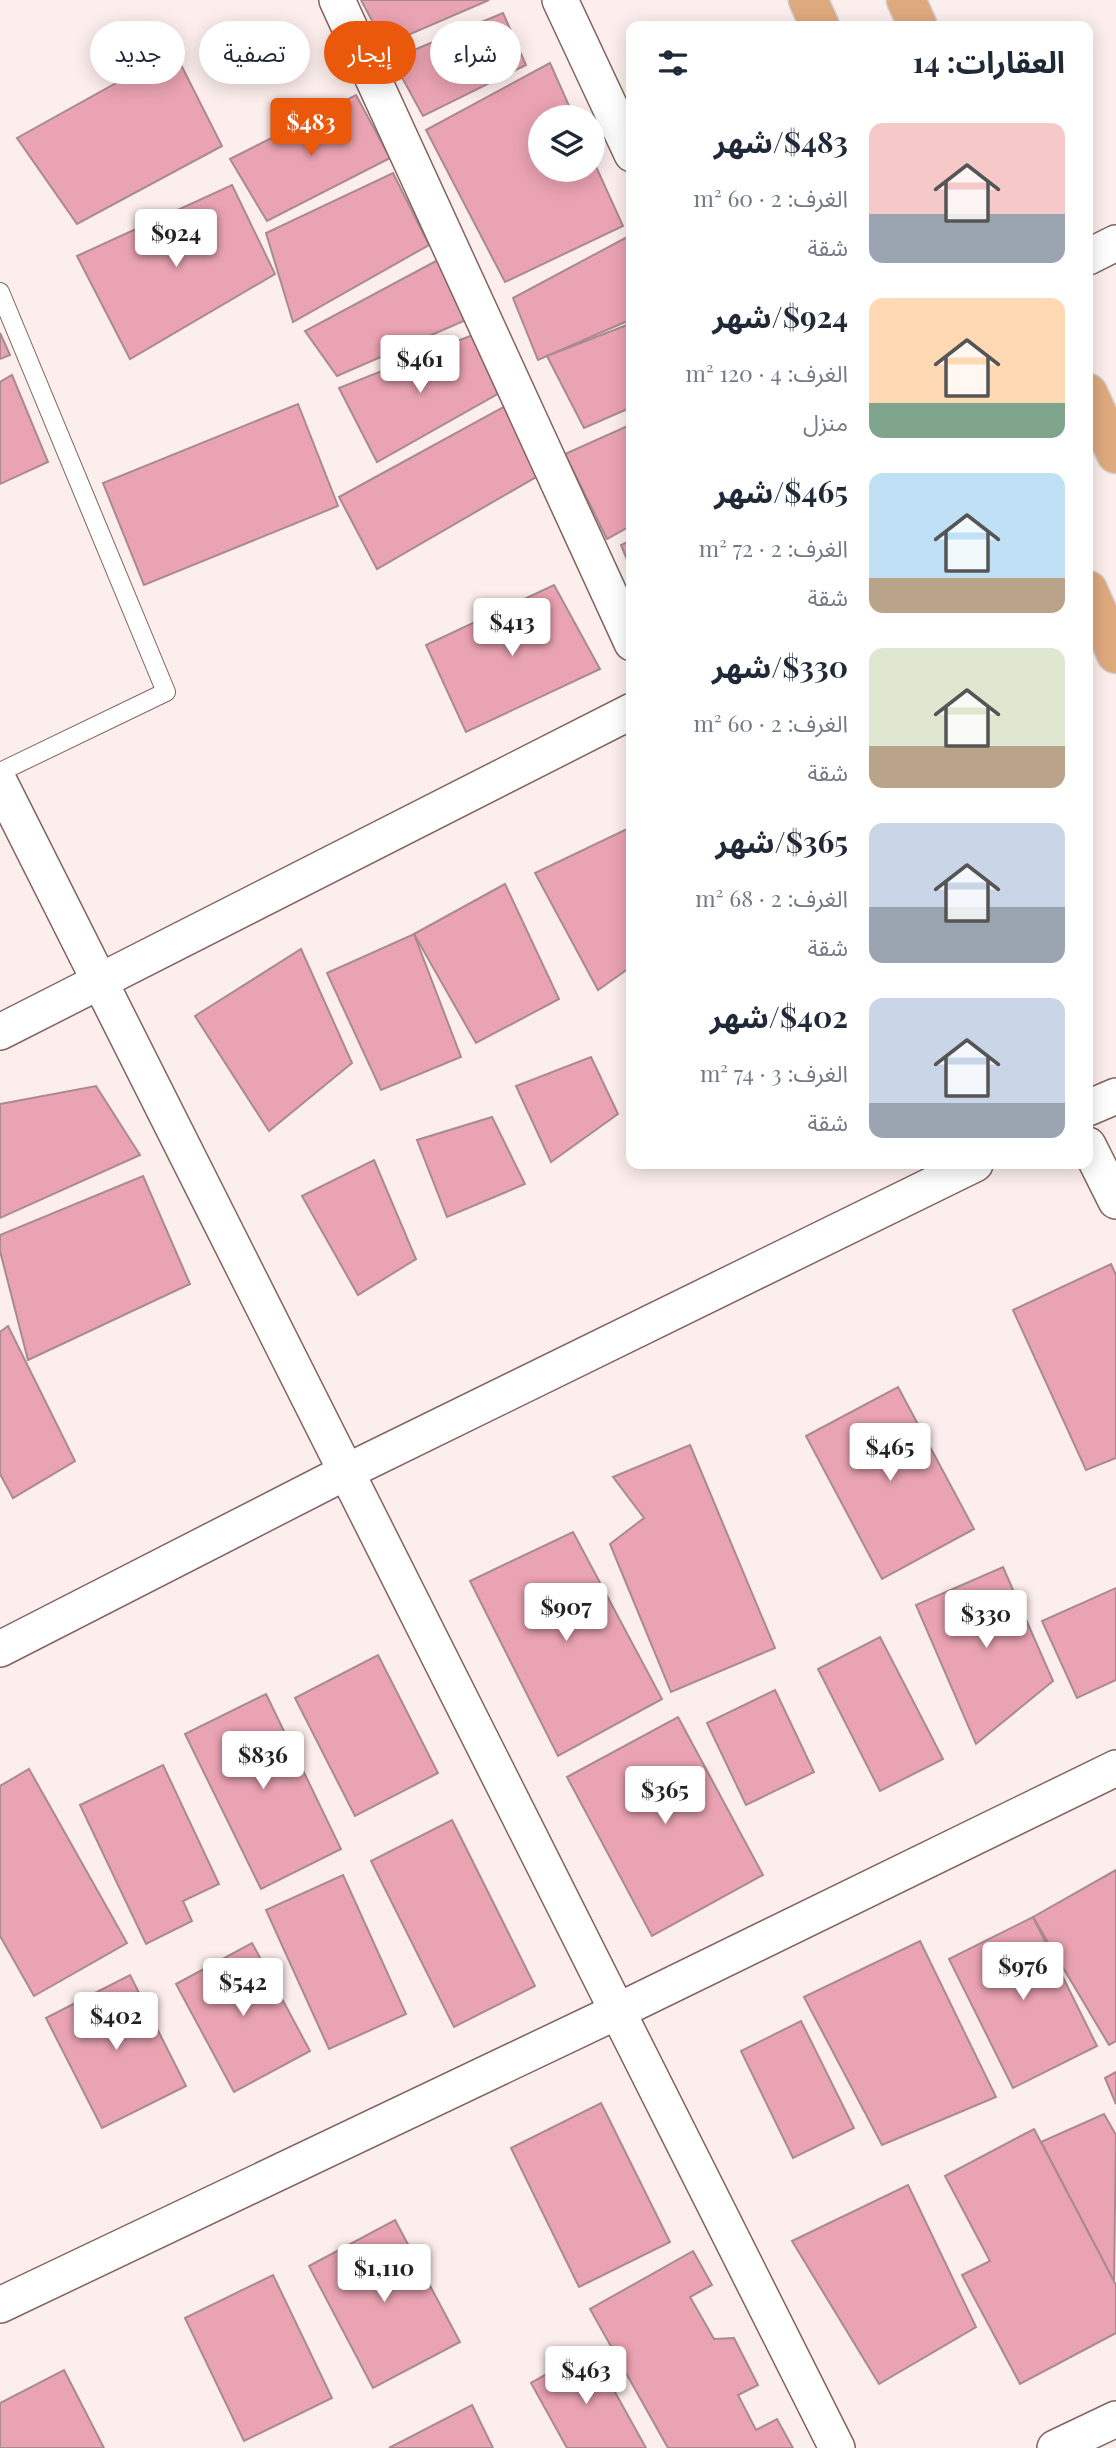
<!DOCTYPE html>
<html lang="ar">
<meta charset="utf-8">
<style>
:root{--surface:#fff;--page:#f6f6f7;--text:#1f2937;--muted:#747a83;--accent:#ea580c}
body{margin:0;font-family:"Playfair Display","Noto Sans Arabic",serif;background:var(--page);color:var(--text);direction:rtl;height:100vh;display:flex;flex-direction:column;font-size:26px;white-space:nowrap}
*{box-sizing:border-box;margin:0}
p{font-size:23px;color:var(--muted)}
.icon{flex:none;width:38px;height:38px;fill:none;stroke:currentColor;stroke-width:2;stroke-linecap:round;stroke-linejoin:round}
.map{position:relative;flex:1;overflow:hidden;direction:ltr}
.drawer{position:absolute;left:626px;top:21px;width:467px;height:1148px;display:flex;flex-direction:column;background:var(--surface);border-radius:14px;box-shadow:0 4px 18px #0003;direction:rtl}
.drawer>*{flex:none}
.hud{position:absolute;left:21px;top:21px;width:500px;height:63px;direction:rtl;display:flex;gap:14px}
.fabs{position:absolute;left:528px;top:105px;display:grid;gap:14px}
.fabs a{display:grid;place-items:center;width:77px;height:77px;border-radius:50%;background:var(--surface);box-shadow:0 4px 18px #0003;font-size:35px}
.price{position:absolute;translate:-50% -60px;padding:0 16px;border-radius:7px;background:#fff;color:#222;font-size:23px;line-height:46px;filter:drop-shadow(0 2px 4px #0008)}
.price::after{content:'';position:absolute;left:50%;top:42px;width:21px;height:16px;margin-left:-10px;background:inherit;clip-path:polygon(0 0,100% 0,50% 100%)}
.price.selected{background:var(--accent);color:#fff}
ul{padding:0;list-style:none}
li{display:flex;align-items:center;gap:21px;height:175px;padding:0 28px}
li span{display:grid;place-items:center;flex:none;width:196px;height:140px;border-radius:14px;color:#555}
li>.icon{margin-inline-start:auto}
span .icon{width:84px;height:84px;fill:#fffc;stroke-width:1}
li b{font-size:30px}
h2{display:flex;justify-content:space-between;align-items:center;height:84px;padding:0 28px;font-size:30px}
.chip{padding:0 24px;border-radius:32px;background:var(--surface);box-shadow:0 4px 18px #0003;font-size:24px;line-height:63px}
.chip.selected{background:var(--accent);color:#fff}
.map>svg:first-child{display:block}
</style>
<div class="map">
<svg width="1116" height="2448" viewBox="0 0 1116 2448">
<rect width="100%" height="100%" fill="#fceeec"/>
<g fill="#eaa3b2" stroke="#a98a90" stroke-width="2">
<polygon points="361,0 489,0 385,45"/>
<polygon points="503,13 526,65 423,116 392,59"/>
<polygon points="174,51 222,146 77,224 17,138"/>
<polygon points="550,63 574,117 541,117 541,170 593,170 593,160 623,226 505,282 426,130"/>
<polygon points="356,95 390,158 267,221 230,159"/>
<polygon points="393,173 429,245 293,322 266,233"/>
<polygon points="232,185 275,274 130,359 77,256"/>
<polygon points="631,235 632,319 538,360 513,298"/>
<polygon points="438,260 466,320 337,376 305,331"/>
<polygon points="632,323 632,407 584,428 547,356"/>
<polygon points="0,333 10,355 0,359"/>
<polygon points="475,334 501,392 377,462 339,388"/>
<polygon points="12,375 48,462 0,484 0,382"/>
<polygon points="298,404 338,506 144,585 103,483"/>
<polygon points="507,405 543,473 377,569 339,497"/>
<polygon points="632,424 632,525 607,539 565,454"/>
<polygon points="632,540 632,572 621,545"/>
<polygon points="554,585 600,669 466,732 426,645"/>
<polygon points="629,828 632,966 598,990 535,873"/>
<polygon points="505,884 559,999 476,1043 414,934"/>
<polygon points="414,934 461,1057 381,1090 327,973"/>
<polygon points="301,949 352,1063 269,1131 195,1016"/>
<polygon points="591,1057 618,1114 551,1162 516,1086"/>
<polygon points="96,1086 140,1155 0,1218 0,1104"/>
<polygon points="492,1117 525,1184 447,1217 417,1140"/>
<polygon points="374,1160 416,1259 358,1295 302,1196"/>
<polygon points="143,1176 190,1284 28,1360 0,1251 0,1235"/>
<polygon points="1111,1264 1116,1275 1116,1458 1086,1470 1013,1310"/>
<polygon points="8,1326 75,1461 13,1498 0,1474 0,1332"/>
<polygon points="898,1387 974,1529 882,1579 806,1436"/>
<polygon points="690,1445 775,1648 671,1692 610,1544 644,1518 613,1477"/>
<polygon points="573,1532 662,1699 558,1756 470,1581"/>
<polygon points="1003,1567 1053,1681 976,1744 916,1605"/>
<polygon points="1116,1588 1116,1680 1077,1698 1042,1621"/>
<polygon points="880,1637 943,1759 880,1791 818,1669"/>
<polygon points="378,1655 438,1773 355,1816 295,1698"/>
<polygon points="775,1690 814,1772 746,1805 707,1723"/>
<polygon points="266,1694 341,1849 261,1889 185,1734"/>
<polygon points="678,1717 763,1875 652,1936 567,1777"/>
<polygon points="163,1765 219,1884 183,1901 192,1921 146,1944 80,1805"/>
<polygon points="29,1769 127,1943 34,1996 0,1936 0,1786"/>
<polygon points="452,1820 535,1986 454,2027 371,1861"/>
<polygon points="1116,1870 1116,2041 1109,2045 1033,1917"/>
<polygon points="343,1875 406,2014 329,2049 266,1910"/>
<polygon points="1033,1917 1097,2046 1013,2088 949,1959"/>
<polygon points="920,1941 996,2097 882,2145 804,1997"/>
<polygon points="252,1943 310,2051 234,2092 176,1984"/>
<polygon points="130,1975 186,2086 102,2128 46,2018"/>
<polygon points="801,2021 854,2128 793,2158 741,2051"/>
<polygon points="1116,2072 1116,2104 1105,2078"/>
<polygon points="601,2103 670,2242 579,2287 511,2148"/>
<polygon points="1104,2114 1116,2135 1114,2282 1041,2142"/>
<polygon points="1034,2129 1116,2285 1116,2333 1020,2384 962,2275 990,2261 945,2176"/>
<polygon points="908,2185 976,2327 879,2384 792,2241"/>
<polygon points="395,2220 460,2342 373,2388 309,2266"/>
<polygon points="693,2251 712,2285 690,2297 714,2339 734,2338 758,2385 738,2395 756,2430 777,2419 793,2448 668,2448 590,2309"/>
<polygon points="273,2275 332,2398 244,2441 185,2318"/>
<polygon points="591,2349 646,2448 567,2448 531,2383"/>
<polygon points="64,2370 104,2448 0,2448 0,2403"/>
<polygon points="472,2405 493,2448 389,2448"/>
</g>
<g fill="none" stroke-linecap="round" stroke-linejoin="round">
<defs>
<polyline id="service" points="0,292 166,692 0,772"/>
<g id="minor">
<polyline points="337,0 632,643"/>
<polyline points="560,0 632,154"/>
<polyline points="1088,257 1116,243"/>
<polyline points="0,783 837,2448"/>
<polyline points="0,1032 632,711"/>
<polyline points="1088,1108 1116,1096"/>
<polyline points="1088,1145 1116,1201"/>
<polyline points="0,1649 346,1472 975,1164"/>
<polyline points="0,2305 618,2011 1116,1768"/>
<polyline points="1055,2448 1116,2419"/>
</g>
<g id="primary">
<polyline points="808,0 820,26"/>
<polyline points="906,0 918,26"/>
<polyline points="1088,393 1116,454"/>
<polyline points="1088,590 1116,654"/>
</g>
</defs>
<use href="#service" stroke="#81645f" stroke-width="20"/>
<use href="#minor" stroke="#81645f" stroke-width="38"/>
<use href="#primary" stroke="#d1cece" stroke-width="41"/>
<use href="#service" stroke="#fff" stroke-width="18"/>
<use href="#minor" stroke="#fff" stroke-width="35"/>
<use href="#primary" stroke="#dfa97e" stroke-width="38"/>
</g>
</svg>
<div class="fabs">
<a><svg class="icon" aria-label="layers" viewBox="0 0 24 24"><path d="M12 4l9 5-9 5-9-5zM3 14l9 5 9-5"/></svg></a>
</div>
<b class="price selected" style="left:311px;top:158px">$483</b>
<b class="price" style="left:176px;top:269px">$924</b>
<b class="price" style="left:420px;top:395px">$461</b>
<b class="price" style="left:512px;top:658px">$413</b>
<b class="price" style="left:890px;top:1483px">$465</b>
<b class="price" style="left:566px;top:1643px">$907</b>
<b class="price" style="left:986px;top:1650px">$330</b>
<b class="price" style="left:263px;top:1791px">$836</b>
<b class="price" style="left:665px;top:1826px">$365</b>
<b class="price" style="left:1023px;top:2002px">$976</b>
<b class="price" style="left:243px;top:2018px">$542</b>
<b class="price" style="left:116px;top:2052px">$402</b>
<b class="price" style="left:384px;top:2304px">$1,110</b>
<b class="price" style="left:586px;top:2406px">$463</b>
<div class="hud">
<a class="chip">شراء</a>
<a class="chip selected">إيجار</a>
<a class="chip">تصفية</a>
<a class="chip">جديد</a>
</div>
<section class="drawer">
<h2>العقارات: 14<svg class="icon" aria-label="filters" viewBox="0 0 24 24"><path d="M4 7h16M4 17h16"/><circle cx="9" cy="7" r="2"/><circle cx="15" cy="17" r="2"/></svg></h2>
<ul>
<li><span style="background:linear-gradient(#f6c9c9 65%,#9aa5b1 0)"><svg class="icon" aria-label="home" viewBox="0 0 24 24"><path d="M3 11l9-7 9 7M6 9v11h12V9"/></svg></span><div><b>$483/شهر</b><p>الغرف: 2 · 60 m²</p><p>شقة</p></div></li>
<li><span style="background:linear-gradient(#ffd9b3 75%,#7fa58c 0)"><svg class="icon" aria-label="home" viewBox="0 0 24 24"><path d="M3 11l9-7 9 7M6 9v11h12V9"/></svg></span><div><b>$924/شهر</b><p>الغرف: 4 · 120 m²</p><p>منزل</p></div></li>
<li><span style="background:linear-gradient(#bfe0f5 75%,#b9a48a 0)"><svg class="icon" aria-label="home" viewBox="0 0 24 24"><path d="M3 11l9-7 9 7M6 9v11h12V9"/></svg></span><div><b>$465/شهر</b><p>الغرف: 2 · 72 m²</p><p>شقة</p></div></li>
<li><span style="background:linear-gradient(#dfe7d0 70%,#b9a48a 0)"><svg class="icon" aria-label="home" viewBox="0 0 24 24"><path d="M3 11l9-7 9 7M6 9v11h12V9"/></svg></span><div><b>$330/شهر</b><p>الغرف: 2 · 60 m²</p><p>شقة</p></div></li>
<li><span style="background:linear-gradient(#c9d6e8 60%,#9aa5b1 0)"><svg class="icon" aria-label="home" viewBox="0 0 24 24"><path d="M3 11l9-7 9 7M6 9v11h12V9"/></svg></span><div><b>$365/شهر</b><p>الغرف: 2 · 68 m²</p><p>شقة</p></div></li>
<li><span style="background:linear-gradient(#c9d6e8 75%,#9aa5b1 0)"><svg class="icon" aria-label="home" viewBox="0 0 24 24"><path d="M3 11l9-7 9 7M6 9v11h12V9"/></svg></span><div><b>$402/شهر</b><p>الغرف: 3 · 74 m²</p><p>شقة</p></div></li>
</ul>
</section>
</div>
